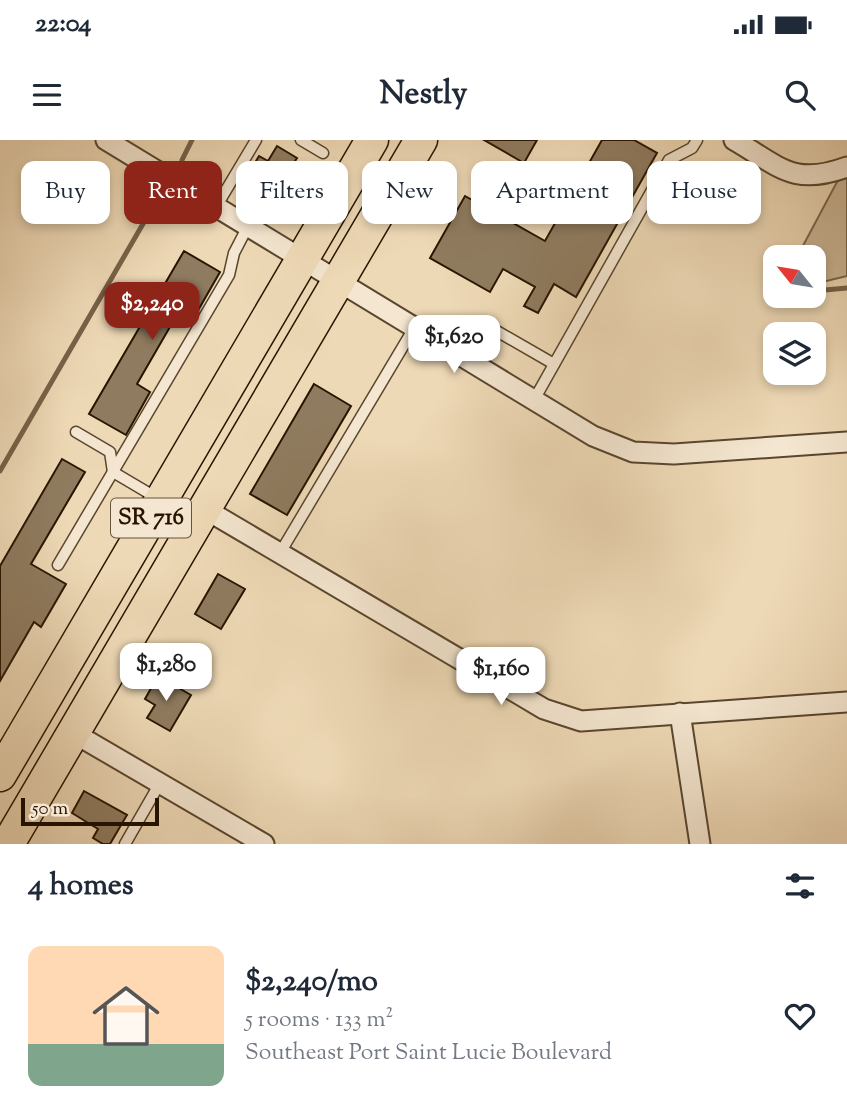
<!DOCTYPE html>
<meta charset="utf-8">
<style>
:root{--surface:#fff;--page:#f6f6f7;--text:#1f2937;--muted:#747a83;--line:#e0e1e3;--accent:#8f2418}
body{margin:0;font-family:"Sorts Mill Goudy",serif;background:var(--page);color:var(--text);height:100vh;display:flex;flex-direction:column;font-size:26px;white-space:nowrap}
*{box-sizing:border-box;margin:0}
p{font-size:23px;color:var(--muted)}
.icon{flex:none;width:38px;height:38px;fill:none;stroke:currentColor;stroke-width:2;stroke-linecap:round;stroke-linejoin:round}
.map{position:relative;height:704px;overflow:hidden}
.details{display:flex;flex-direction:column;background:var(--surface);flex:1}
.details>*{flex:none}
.top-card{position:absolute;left:21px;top:21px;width:805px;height:63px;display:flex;gap:14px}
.needle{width:46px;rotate:300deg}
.controls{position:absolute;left:763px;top:105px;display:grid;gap:14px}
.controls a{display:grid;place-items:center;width:63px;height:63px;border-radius:14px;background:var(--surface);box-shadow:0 4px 10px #0003;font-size:35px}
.scale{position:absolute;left:21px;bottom:18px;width:138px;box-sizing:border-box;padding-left:7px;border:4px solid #281500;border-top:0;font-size:19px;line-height:24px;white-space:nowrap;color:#281500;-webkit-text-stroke:5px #f4e6d0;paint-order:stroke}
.price{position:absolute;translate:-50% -60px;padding:0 16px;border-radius:14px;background:#fff;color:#222;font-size:23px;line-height:46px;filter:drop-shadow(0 2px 4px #0008)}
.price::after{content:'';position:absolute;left:50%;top:42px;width:21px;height:16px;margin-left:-10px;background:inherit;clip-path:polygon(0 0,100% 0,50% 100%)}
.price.on{background:var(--accent);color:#fff}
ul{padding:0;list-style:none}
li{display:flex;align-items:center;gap:21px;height:175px;padding:0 28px}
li+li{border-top:2px solid var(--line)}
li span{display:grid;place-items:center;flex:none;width:196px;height:140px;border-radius:14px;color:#555}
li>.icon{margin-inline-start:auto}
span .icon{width:84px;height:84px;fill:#fffc;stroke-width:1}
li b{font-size:30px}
h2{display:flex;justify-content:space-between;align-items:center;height:84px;padding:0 28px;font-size:30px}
.chip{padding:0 24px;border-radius:14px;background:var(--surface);box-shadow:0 4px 10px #0003;font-size:24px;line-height:63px}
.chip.on{background:var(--accent);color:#fff}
.status{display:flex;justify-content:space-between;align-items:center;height:49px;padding:0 35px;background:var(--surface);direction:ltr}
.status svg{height:19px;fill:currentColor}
header{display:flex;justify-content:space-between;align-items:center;height:91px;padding:0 28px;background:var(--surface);font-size:32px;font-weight:700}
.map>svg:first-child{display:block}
</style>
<div class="status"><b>22:04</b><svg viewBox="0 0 49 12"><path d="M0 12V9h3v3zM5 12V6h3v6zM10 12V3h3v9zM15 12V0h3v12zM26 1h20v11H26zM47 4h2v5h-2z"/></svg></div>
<header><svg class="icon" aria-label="menu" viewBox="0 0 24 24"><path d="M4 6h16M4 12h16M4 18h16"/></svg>Nestly<svg class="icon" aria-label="search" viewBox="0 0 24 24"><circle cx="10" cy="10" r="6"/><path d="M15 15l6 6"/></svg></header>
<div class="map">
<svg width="847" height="704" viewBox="0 0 847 704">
<rect width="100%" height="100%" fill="#eed9b6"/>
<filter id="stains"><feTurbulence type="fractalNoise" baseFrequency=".00286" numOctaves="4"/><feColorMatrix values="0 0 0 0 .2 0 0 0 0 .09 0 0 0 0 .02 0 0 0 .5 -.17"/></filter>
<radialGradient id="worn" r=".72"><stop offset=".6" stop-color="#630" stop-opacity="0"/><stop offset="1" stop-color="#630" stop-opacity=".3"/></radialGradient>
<polygon fill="#ccb897" stroke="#7a664c" stroke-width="2" points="847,37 847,136 814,144 814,117 797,117 838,40"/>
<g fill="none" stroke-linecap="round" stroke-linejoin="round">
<g stroke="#776248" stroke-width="5">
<polyline points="182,20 192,0"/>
<polyline points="814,151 847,148"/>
<polyline points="0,331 151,70"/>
</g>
</g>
<g fill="#8f7b5f" stroke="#281500" stroke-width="2">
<polygon points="484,0 537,0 524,23"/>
<polygon points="602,0 634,0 657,13 576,157 554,144 538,173 524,166 535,147 503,129 490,152 430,118 465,56 545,101"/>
<polygon points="277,6 297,18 288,32 297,37 284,60 246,38 259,16 268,21"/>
<polygon points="40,23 77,44 55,83 27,67 40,46 30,40"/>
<polygon points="184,111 220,132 196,174 182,166 137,244 150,252 126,295 89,274"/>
<polygon points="314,244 351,266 287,375 250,354"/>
<polygon points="62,319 85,332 31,424 66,444 41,487 34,482 0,541 0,426"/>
<polygon points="218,434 245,449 221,489 195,474"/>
<polygon points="158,536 191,555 170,591 147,578 155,565 145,559"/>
<polygon points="84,651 127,675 110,704 103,704 93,698 98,689 72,673"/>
</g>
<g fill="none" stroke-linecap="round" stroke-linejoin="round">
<defs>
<g id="lane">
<polyline points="301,0 323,13"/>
<polyline points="216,67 256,0"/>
<polyline points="469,221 488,186 554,224"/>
<polyline points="534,260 669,20 692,8 697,0"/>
<polyline points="76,292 110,312 113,332 157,358"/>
<polyline points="280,413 414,188"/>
<polyline points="58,425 229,135 234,113 248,86"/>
<polyline points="125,704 160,643"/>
</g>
<g id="street">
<polyline points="106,0 593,296 633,312 674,314 847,302"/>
<path d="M734 0C779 26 793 47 847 27"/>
<polyline points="205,369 544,569 581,581 847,562"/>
<polyline points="680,573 700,704"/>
<polyline points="72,592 264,704"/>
</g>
<g id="primary">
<polyline points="0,635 372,0"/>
<polyline points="8,704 421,0"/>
</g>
</defs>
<use href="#lane" stroke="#5a462e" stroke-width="13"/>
<use href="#street" stroke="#5a462e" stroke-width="23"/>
<use href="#primary" stroke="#281500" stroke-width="35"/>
<use href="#lane" stroke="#f4e6d0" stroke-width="10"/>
<use href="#street" stroke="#f4e6d0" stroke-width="19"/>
<use href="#primary" stroke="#eed9b6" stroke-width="32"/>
</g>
<g text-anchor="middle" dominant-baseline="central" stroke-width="7" stroke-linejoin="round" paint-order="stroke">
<rect fill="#f4e6d0" stroke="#65543e" stroke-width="2" x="111" y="358.5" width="80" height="39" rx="5"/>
<g font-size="23" font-weight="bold" fill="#281500">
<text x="151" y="378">SR 716</text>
</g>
</g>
<rect width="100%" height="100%" filter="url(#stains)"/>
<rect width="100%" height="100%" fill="url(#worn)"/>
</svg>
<div class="controls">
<a><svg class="needle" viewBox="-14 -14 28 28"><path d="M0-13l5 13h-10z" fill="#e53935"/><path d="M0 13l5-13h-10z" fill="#747a83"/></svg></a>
<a><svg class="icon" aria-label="layers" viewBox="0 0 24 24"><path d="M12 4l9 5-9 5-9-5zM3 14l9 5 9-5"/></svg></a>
</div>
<div class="scale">50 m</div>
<b class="price on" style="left:152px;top:202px">$2,240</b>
<b class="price" style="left:454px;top:235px">$1,620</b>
<b class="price" style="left:166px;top:563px">$1,280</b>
<b class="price" style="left:501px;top:567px">$1,160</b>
<div class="top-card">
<a class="chip">Buy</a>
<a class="chip on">Rent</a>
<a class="chip">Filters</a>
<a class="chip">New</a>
<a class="chip">Apartment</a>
<a class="chip">House</a>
</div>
</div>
<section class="details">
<h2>4 homes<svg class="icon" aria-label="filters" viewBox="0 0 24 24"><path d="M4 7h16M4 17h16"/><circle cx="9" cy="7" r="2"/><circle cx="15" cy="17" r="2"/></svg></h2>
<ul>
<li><span style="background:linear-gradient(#ffd9b3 70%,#7fa58c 0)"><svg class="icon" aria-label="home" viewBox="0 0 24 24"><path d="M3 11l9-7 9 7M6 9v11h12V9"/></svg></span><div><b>$2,240/mo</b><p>5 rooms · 133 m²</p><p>Southeast Port Saint Lucie Boulevard</p></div><svg class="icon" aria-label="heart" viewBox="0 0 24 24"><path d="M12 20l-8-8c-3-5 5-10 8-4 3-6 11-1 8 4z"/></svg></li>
</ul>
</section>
